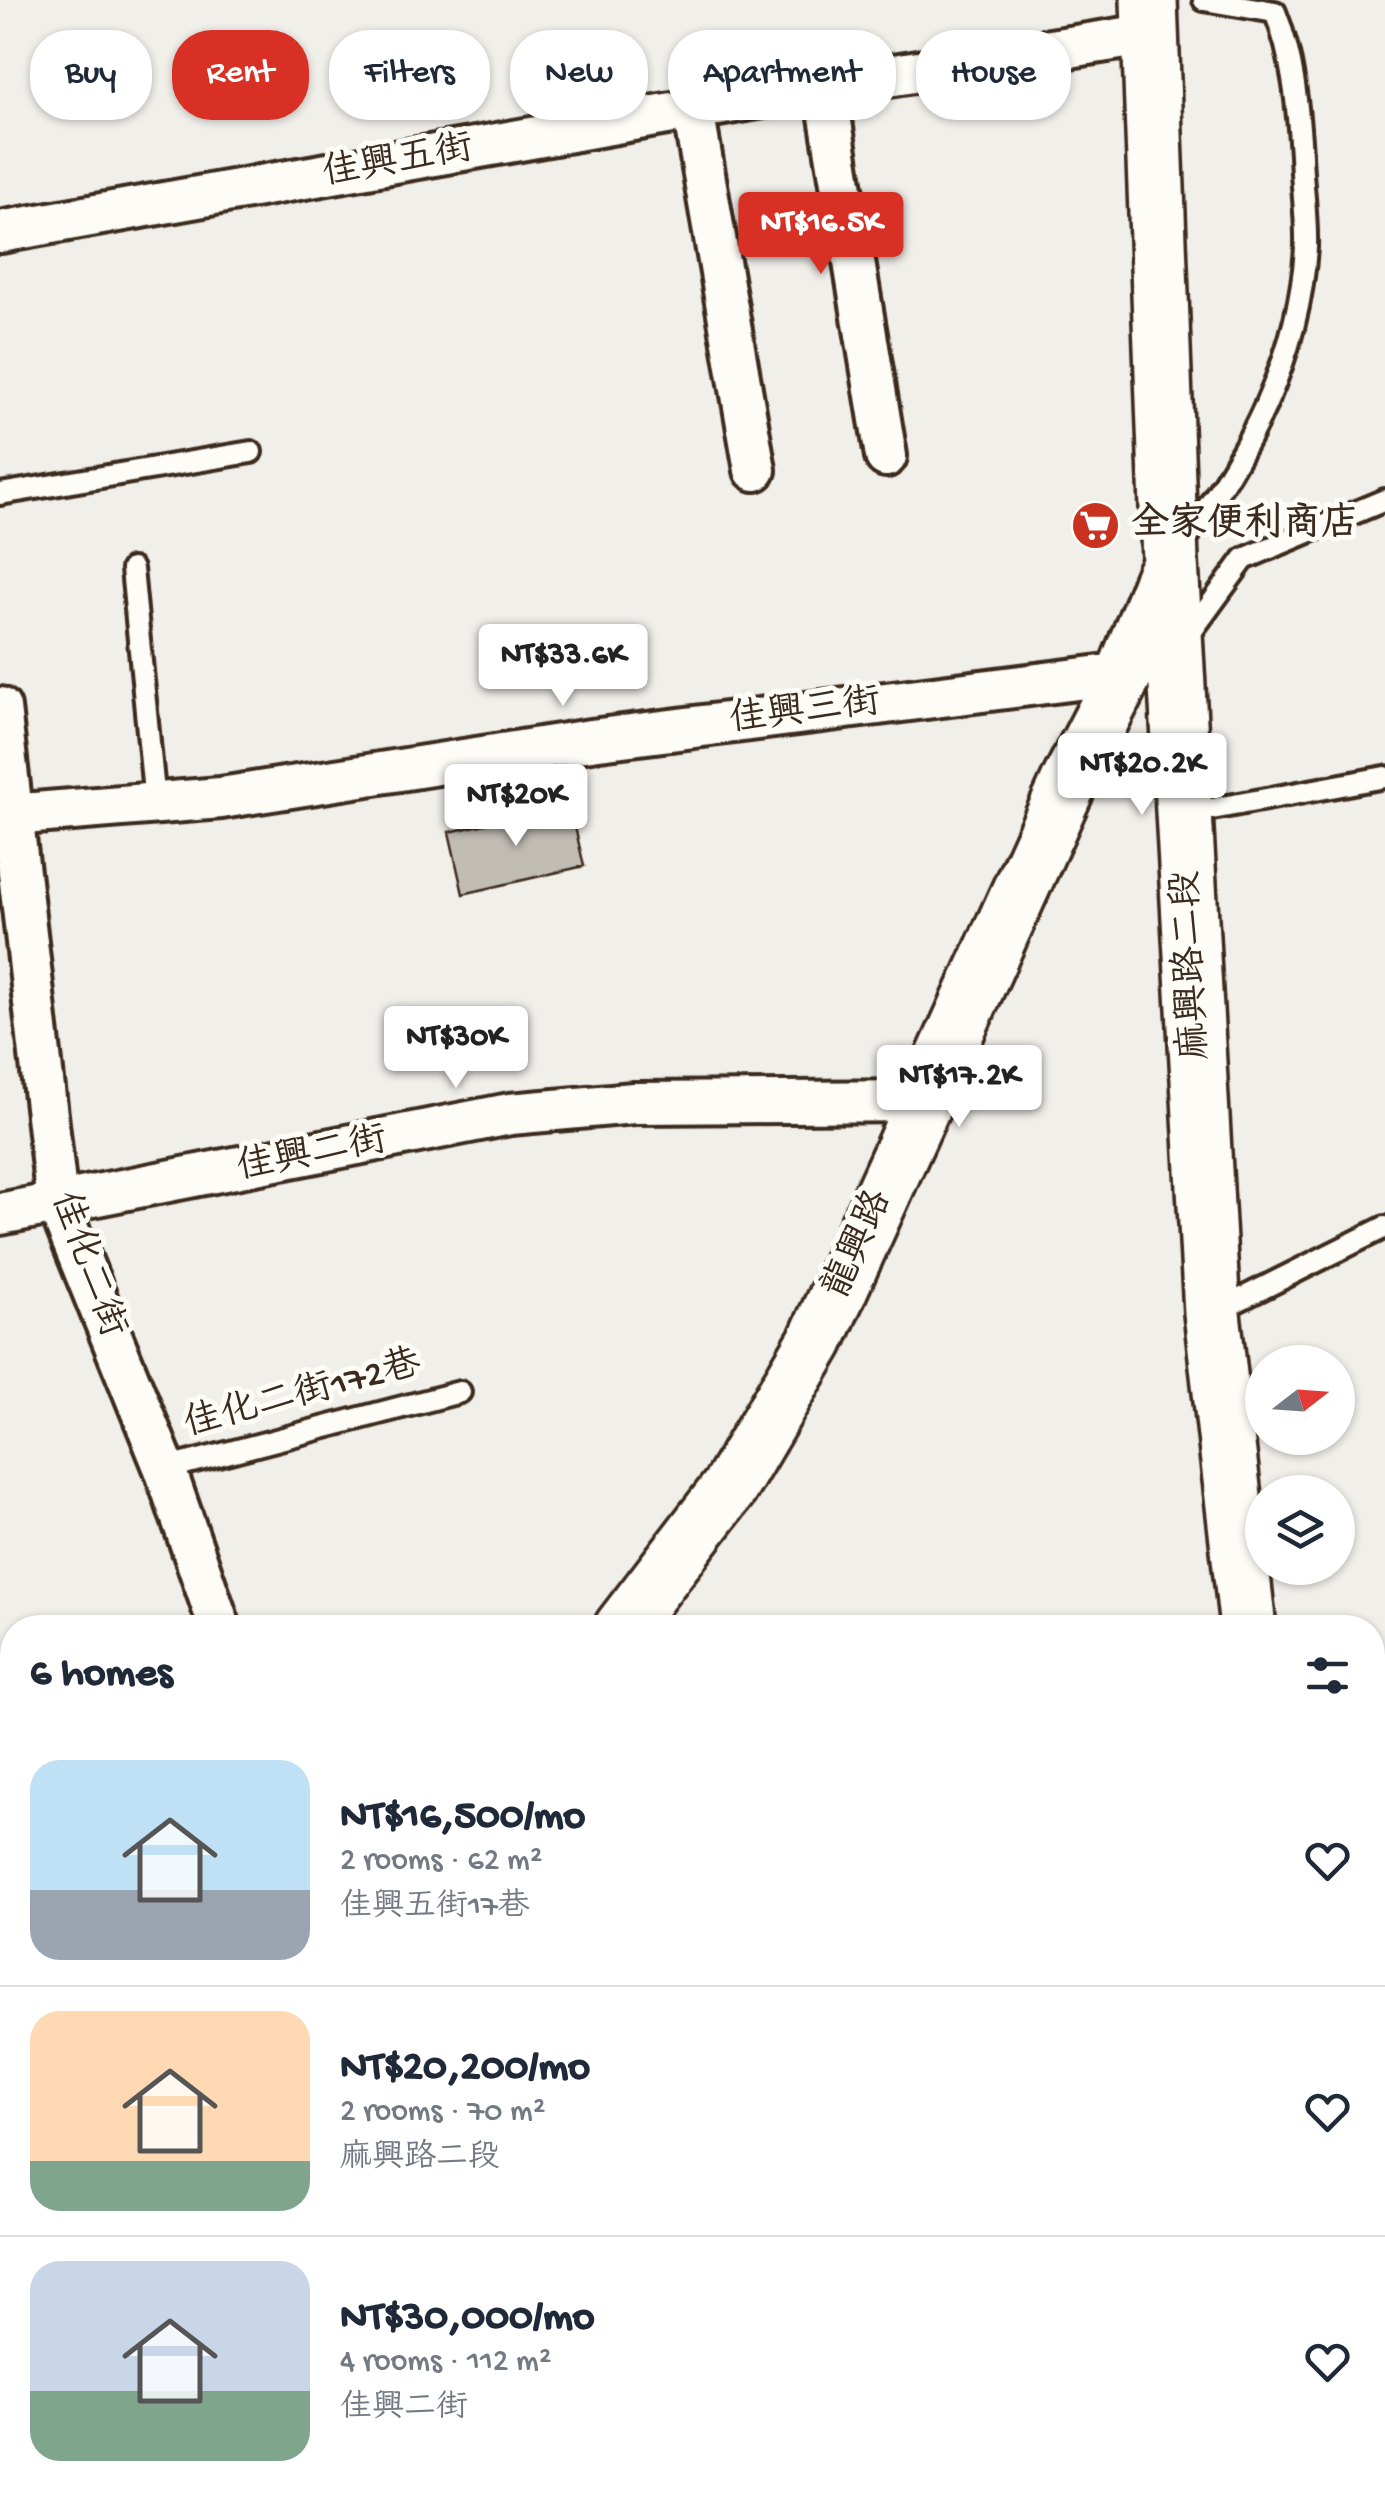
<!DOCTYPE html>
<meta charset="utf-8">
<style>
:root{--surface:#fff;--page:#f6f6f7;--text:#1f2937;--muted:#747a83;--line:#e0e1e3;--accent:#d93025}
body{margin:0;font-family:"Gochi Hand","LXGW WenKai TC",sans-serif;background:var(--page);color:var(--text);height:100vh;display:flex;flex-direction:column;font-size:38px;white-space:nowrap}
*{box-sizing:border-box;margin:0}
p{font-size:32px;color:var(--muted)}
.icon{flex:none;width:55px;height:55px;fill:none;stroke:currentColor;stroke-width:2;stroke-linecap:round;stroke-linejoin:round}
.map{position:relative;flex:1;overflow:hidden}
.panel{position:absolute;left:0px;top:1615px;width:1385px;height:892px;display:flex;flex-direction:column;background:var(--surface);border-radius:40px 40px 0 0;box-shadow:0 2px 8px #0004}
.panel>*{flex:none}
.hud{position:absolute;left:30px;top:30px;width:1325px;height:90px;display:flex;gap:20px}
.needle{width:65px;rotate:73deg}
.tools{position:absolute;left:1245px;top:1345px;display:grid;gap:20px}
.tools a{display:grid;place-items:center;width:110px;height:110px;border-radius:50%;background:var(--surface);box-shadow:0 2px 8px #0004;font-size:50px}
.price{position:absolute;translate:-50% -85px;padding:0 22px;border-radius:10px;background:#fff;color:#222;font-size:32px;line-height:65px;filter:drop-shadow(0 2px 5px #0008)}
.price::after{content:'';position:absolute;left:50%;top:60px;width:30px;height:22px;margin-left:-15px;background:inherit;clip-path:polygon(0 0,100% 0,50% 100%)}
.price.on{background:var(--accent);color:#fff}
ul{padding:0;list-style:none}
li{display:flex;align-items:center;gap:30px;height:250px;padding:0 30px}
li+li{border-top:2px solid var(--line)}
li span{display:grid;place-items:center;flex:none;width:280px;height:200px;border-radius:30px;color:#555}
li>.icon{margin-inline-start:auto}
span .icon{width:120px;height:120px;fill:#fffc;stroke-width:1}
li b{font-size:42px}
h2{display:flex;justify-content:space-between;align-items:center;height:120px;padding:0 30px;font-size:42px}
.chip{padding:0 35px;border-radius:40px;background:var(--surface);box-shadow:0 2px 8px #0004;font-size:35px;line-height:90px}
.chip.on{background:var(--accent);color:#fff}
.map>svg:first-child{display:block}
</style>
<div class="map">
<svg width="1385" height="2506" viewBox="0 0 1385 2506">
<rect width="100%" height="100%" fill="#f1efea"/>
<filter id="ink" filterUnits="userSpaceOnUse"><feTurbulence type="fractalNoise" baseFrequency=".01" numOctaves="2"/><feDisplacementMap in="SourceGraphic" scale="20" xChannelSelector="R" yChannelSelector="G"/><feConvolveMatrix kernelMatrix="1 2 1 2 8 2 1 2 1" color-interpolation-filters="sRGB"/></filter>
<g filter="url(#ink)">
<polygon fill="#c1bcb4" stroke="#3b2a1e" stroke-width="2.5" points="570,805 584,866 463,894 449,832"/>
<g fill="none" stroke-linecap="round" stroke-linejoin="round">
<defs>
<g id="lane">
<polyline points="0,494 251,452"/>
<path d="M1180 547C1246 457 1299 361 1306 247 1307 217 1302 185 1301 155 1298 108 1293 56 1275 12L1204 0"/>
<polyline points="132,569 155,803"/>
<polyline points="1185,640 1244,559 1385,500"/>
<polyline points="1185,814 1385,777"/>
<polyline points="1217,1311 1385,1227"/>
<polyline points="165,1469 460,1392"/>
<polyline points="0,1747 12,1744"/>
<polyline points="1372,1754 1385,1753"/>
<polyline points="0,1913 12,1910"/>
<polyline points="1324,2495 1328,2506"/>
<polyline points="860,2506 860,2495"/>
</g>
<g id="street">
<polyline points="825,86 886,456"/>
<polyline points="693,110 755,470"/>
<polyline points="0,232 825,86 1151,34"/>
<polyline points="0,708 57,1202 165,1469 220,1628"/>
<polyline points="10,815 221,798 591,740 1125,673"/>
<polyline points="0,1214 510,1114 634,1103 925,1101"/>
<polyline points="368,2495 369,2506"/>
<polyline points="1083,2495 1088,2506"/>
</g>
<g id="secondary">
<polyline points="1149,0 1170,561 1212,1313 1248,1628"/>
<polyline points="622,1628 730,1487 816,1341 1070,780 1125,673 1164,576"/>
<polyline points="1372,1911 1385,1936"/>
<polyline points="0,2410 12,2395"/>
</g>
</defs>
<use href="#lane" stroke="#3b2a1e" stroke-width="28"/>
<use href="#street" stroke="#3b2a1e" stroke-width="48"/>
<use href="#secondary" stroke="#3b2a1e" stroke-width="62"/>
<use href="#lane" stroke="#fdfcf7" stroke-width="20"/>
<use href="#street" stroke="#fdfcf7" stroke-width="40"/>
<use href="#secondary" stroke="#fdfcf7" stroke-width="55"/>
</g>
</g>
<defs>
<symbol id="supermarket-disc" viewBox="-11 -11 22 22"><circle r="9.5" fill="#c8321e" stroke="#fdfcf7"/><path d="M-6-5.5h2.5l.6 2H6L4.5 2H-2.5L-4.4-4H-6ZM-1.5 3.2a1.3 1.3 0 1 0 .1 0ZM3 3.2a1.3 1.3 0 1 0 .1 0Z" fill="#fff"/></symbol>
</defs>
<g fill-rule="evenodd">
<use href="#supermarket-disc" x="1068" y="498" width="55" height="55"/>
</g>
<g text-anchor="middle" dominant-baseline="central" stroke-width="10" stroke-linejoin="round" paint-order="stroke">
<g font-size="38" fill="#3b2a1e" stroke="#fdfcf7">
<text transform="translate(398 163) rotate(-10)">佳興五街</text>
<text transform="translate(805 713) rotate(-7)">佳興三街</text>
<text transform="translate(1193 965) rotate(-93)">麻興路二段</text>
<text transform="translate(312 1156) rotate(-11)">佳興二街</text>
<text transform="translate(860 1245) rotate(-66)">龍興路</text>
<text transform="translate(86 1265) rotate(70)">佳化二街</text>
<text transform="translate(303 1396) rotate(-15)">佳化二街172巷</text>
</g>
<g font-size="38" font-weight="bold" fill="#3b2a1e" stroke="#fdfcf7" text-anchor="start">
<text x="1131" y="526">全家便利商店</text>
</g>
</g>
</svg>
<div class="tools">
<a><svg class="needle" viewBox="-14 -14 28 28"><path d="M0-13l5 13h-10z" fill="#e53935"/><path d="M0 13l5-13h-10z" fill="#747a83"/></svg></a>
<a><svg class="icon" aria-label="layers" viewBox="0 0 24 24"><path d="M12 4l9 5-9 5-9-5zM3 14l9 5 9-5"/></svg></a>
</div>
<b class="price on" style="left:821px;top:277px">NT$16.5K</b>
<b class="price" style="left:563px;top:709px">NT$33.6K</b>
<b class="price" style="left:1142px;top:818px">NT$20.2K</b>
<b class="price" style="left:516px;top:849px">NT$20K</b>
<b class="price" style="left:456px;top:1091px">NT$30K</b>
<b class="price" style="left:959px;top:1130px">NT$17.2K</b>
<div class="hud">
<a class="chip">Buy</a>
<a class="chip on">Rent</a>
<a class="chip">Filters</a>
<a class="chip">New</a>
<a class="chip">Apartment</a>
<a class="chip">House</a>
</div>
<section class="panel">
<h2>6 homes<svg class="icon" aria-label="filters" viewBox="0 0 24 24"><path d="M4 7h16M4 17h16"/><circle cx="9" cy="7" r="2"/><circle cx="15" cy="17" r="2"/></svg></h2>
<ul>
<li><span style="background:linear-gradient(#bfe0f5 65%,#9aa5b1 0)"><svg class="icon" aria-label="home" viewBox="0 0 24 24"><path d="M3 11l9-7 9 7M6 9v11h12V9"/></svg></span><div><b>NT$16,500/mo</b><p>2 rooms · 62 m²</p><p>佳興五街17巷</p></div><svg class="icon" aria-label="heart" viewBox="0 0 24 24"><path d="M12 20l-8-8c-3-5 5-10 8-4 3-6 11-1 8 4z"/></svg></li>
<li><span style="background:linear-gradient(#ffd9b3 75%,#7fa58c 0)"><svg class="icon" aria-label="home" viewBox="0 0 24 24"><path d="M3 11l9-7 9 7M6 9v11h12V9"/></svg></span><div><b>NT$20,200/mo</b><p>2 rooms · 70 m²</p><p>麻興路二段</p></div><svg class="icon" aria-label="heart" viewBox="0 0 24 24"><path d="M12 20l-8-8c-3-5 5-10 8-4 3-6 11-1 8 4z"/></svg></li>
<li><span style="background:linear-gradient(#c9d6e8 65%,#7fa58c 0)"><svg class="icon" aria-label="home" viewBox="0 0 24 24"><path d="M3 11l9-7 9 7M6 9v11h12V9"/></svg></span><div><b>NT$30,000/mo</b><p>4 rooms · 112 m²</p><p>佳興二街</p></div><svg class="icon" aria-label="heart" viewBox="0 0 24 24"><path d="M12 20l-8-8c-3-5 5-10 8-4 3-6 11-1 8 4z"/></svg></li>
</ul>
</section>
</div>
